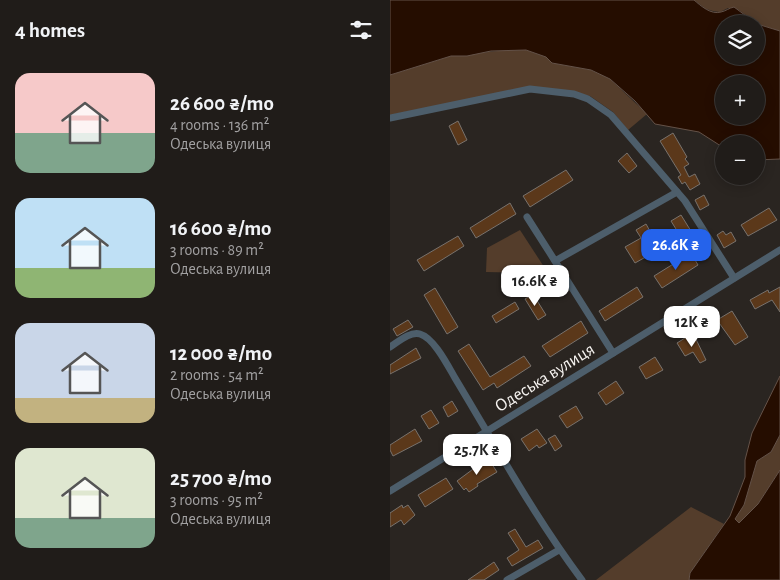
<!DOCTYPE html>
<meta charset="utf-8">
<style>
:root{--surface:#201c19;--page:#282522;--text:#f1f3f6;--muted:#a2a1a2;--line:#3d3a38;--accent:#2563eb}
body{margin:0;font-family:"Alegreya Sans",sans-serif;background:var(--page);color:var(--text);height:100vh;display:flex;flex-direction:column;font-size:19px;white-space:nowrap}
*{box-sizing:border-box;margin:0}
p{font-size:16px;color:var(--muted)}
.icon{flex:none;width:28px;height:28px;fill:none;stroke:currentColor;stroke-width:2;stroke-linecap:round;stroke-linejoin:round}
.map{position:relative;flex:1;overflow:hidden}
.sheet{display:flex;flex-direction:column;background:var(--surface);width:390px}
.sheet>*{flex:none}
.fabs{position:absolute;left:325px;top:15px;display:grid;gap:10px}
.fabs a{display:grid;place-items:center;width:50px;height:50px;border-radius:50%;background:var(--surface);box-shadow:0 2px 12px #0003,0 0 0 1px var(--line);font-size:25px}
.price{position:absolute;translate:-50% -42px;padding:0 11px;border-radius:10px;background:#fff;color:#222;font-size:16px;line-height:32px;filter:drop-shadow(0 1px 2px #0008)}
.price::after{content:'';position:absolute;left:50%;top:30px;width:15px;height:11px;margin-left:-8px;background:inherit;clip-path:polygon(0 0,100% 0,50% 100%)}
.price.on{background:var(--accent);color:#fff}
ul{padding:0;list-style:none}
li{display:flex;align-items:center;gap:15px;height:125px;padding:0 15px}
li span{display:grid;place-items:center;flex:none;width:140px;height:100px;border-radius:15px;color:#555}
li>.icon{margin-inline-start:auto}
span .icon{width:60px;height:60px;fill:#fffc;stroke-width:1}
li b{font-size:21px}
h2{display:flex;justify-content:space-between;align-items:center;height:60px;padding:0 15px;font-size:21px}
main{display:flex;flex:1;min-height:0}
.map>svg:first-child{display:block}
</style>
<main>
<section class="sheet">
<h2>4 homes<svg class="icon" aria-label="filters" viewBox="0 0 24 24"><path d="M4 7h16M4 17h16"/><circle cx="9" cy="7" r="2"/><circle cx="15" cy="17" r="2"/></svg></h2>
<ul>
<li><span style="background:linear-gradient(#f6c9c9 60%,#7fa58c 0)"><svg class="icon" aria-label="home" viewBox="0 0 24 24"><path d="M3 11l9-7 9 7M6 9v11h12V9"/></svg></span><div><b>26 600 ₴/mo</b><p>4 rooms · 136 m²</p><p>Одеська вулиця</p></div></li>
<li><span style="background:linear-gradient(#bfe0f5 70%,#8fb573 0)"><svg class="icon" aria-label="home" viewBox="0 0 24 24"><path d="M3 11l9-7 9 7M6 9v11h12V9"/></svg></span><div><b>16 600 ₴/mo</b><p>3 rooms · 89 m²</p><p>Одеська вулиця</p></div></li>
<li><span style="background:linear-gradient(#c9d6e8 75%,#c2b280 0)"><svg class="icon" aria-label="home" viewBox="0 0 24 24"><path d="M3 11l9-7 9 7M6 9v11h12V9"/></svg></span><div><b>12 000 ₴/mo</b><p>2 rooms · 54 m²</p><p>Одеська вулиця</p></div></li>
<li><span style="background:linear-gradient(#dfe7d0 70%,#7fa58c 0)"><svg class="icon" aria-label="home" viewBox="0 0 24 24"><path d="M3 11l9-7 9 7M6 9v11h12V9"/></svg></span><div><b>25 700 ₴/mo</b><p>3 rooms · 95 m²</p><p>Одеська вулиця</p></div></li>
</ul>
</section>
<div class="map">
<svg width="390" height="580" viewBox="0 0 390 580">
<rect width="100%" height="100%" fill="#2a2521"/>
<g fill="#543d2b">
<polygon points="304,0 390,0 390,31 367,24 349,10 338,8 330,12 323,11 316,9"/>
<polygon points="126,49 136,50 156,57 162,63 201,70 220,79 257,114 238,130 223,112 200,96 140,87 0,115 0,75 61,56"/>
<polygon points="130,230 158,273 96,272 97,248"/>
<polygon points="390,435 390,470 368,504 349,524 344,519 354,505 367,461 381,452"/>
<polygon points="301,507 334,524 300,573 299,580 206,580"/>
</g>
<g fill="#250d00" stroke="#645248" fill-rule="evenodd">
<path d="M0 0H304C311 6 321 15 331 12 336 11 339 8 344 7L367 24 390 31V159L366 160V144H334V148L309 132 265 124 245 101 220 79 201 70 162 63 156 57 136 50 101 51 77 56H61L0 75ZM334 24H366V56H334ZM334 84H366V116H334Z"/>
<polygon points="390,376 390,435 381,452 367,461 354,505 345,519 349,523 368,504 390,470 390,580 299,580 300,573 340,516 355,477 355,460 362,433"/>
</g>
<g fill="#5b381a" stroke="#78726d">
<polygon points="68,121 77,140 68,145 59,126"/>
<polygon points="283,133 297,157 295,159 299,164 294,167 299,177 305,174 310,184 300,190 295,182 292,184 288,177 291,175 270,141"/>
<polygon points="237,153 247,166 239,173 228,161"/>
<polygon points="176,170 183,180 140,207 133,196"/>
<polygon points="314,195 319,205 310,210 305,200"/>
<polygon points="120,203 126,214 86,238 80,228"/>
<polygon points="379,208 387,220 358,236 351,225"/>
<polygon points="291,215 314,252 304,258 281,221"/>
<polygon points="256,224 270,249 245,263 235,247 251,238 246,230"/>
<polygon points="333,231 336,235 341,232 346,241 334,248 327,235"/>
<polygon points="68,236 74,246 34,271 27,260"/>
<polygon points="301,253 308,265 272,288 264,276"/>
<polygon points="247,287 253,297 215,321 209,311"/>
<polygon points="390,287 390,312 382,300 365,309 360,300 378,290 379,293"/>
<polygon points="45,288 68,327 57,334 34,295"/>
<polygon points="143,294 156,315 148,320 135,299"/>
<polygon points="125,302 129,309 106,323 102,316"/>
<polygon points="342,311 358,337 345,345 327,320"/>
<polygon points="18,320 23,327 7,336 3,329"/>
<polygon points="191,321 198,333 160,357 152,346"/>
<polygon points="303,333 316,360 310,363 303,352 295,356 287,343"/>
<polygon points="79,344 100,377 134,356 141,366 107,388 104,383 93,390 68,351"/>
<polygon points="26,348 31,358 0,374 0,365"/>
<polygon points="265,357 273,370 256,379 249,367"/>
<polygon points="226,381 234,393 216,405 208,393"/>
<polygon points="62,401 68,411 58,417 53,407"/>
<polygon points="186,406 193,418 177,428 169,416"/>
<polygon points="41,410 49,423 39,429 31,416"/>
<polygon points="25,429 32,441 3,456 0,450 0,445"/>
<polygon points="147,429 157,443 149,448 147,445 139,451 131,439"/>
<polygon points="165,435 172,446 165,451 158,439"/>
<polygon points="98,458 107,472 87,484 88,486 79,492 76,488 74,490 67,481"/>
<polygon points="56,478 63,489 35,507 28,495"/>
<polygon points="12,505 13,508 18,505 25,515 14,525 11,520 0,527 0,513"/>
<polygon points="125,529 136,547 148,540 153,548 122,566 117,558 129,550 118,533"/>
<polygon points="104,562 109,570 94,580 78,580"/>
</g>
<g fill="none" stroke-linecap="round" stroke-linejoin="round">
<g stroke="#4d5e6b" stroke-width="7">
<polyline points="0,118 140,89 184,94 198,99 221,115 295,201 344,278"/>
<polyline points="137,217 165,261 287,192"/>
<polyline points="165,261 223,353"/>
<path d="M0 347C8 342 20 331 30 334 44 338 58 366 65 378 106 446 144 516 192 580"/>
<polyline points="0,491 390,250"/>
<polyline points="117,580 169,550"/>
</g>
</g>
<g text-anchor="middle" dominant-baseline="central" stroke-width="5" stroke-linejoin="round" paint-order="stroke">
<g font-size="18" fill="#f7f4f1" stroke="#2a2521">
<text transform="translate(155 378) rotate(-32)">Одеська вулиця</text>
</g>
</g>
</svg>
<div class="fabs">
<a><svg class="icon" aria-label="layers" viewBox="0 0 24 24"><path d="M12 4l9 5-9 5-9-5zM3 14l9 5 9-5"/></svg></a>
<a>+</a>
<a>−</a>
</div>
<b class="price on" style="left:286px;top:271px">26.6K ₴</b>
<b class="price" style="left:145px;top:307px">16.6K ₴</b>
<b class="price" style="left:302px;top:348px">12K ₴</b>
<b class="price" style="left:87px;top:476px">25.7K ₴</b>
</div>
</main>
